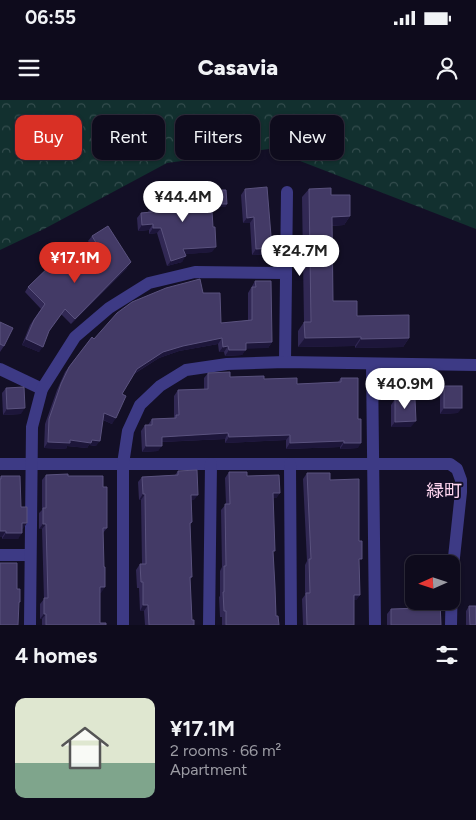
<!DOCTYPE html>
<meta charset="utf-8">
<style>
:root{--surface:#0e0b1c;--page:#171425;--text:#f1f3f6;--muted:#9b9ba3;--line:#2e2b3b;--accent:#d93025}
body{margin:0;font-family:Figtree,"Noto Sans JP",sans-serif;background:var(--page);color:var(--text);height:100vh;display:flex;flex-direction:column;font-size:19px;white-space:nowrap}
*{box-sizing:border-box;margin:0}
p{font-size:16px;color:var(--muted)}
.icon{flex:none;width:28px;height:28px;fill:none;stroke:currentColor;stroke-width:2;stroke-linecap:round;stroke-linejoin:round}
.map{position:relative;height:525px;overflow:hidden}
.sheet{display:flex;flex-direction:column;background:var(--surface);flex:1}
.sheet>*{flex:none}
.guide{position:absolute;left:15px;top:15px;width:446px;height:45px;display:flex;gap:10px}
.needle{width:32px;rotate:267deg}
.tools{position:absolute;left:405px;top:455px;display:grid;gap:10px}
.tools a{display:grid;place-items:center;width:55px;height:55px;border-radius:10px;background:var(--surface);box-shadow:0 1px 4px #0004,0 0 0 1px var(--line);font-size:25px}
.price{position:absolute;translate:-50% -42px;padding:0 11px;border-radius:18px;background:#fff;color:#222;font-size:16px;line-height:32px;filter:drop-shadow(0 1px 2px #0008)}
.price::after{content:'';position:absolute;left:50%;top:30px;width:15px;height:11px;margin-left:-8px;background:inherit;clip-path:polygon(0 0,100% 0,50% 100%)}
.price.on{background:var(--accent);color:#fff}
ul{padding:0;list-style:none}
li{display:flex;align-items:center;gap:15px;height:125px;padding:0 15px}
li+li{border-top:1px solid var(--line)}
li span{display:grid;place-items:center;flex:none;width:140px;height:100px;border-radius:10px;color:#555}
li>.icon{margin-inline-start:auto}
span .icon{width:60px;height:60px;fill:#fffc;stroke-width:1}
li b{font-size:21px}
h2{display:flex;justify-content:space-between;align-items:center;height:60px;padding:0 15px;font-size:21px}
.tag{padding:0 18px;border-radius:10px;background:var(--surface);box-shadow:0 1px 4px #0004,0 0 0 1px var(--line);font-size:18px;line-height:45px}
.tag.on{background:var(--accent);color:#fff}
.status{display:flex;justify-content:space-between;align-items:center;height:35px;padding:0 25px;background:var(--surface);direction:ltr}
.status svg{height:14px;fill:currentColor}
header{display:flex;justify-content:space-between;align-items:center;height:65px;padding:0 15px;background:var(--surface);font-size:22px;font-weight:800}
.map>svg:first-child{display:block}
</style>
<div class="status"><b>06:55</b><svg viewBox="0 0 49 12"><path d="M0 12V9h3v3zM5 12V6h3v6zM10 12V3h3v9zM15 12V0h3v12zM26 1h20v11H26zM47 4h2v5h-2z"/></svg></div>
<header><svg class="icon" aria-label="menu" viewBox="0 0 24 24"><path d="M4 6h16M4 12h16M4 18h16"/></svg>Casavia<svg class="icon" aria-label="person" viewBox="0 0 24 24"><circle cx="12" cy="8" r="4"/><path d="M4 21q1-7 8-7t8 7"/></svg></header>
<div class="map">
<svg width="476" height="525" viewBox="0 0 476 525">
<defs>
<pattern id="forest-crowns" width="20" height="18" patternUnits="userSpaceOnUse" patternTransform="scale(1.25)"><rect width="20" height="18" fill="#12302f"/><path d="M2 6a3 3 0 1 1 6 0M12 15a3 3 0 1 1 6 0" fill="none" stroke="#344d4e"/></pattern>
</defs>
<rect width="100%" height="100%" fill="#130f26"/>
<polygon fill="url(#forest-crowns)" points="0,0 476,0 476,129 269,49 167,63 44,129 0,150"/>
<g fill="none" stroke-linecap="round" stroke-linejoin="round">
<g stroke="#3d3a85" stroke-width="12">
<polyline points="285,262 287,92"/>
<polyline points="372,264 375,525"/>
<polyline points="0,269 42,289"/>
<polyline points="0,364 450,364 457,369 461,380 461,392 452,476 451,525"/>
<polyline points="290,364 291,525"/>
<polyline points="0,455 30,455"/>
<polyline points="30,525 32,327 42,289 75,237 109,208 149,183 195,172 286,173"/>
<polyline points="123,525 123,364 128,331 140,305 160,286 186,270 227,264 285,262 476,265"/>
<polyline points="209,525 211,364"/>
</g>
</g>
<g fill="#312854">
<polygon points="245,89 268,154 252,155 250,123 243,123 241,95"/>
<polygon points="309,89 331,95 350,116 344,125 332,126 333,201 357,216 409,238 403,247 355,248 355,246 298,247 298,231 304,222 302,97"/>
<polygon points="213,90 227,104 225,107 212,107 211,93"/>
<polygon points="166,95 178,97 212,152 185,154 182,162 167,166 157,133 149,134 149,130 138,131 137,118 141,113 148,112 150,108 150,107 154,101 162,100"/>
<polygon points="92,136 127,168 71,224 61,214 49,231 39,252 22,245 30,225 41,209 25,192 28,187 51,165 50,164 54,159 82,169 97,155 88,141"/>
<polygon points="255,181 272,242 268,248 246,248 242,255 225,256 224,252 219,252 218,244 179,251 159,258 134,274 122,294 112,324 103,320 96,346 89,345 87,348 67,346 66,349 44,348 45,324 57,290 65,272 92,237 94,239 203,193 221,223 248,221 248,193"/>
<polygon points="0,222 4,246 0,252"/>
<polygon points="208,273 230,277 264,279 297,284 338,282 341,278 358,348 340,349 340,347 286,349 286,340 225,343 225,339 162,342 158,351 142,352 141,331 145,325 148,325 152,319 174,318 174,296 178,290 204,290 204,278"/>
<polygon points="444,286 458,313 440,314 440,292"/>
<polygon points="6,288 21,314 3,315 2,293"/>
<polygon points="395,299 411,327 391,327 391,305"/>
<polygon points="178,371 194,400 191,400 192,422 190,425 192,477 190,479 192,520 194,525 145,525 144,511 140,511 139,488 137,488 136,470 140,464 142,464 141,400 139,400 138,382 142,377 175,375"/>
<polygon points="229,372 247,376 280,393 276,398 273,398 273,453 276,516 279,525 222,525 222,517 220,517 219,497 220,496 220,471 222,467 221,410 226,404 225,378"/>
<polygon points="307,373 330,380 359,464 360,495 356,500 354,500 354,525 303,525 302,499 305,495 305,465 307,461 303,379"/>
<polygon points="46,375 68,376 103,387 107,428 103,433 101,493 100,493 100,523 106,525 42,525 42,519 40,519 40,504 44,499 42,429 39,429 39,413 42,410 42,380"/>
<polygon points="1,376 21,407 23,429 22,429 18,439 2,439 2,437 0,437 0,378"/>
<polygon points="418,501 440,501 441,525 387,525 387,514 391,509 418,508"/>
<polygon points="469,506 476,525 466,525 466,511"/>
</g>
<g fill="#1d163a">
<polygon points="214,104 227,104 225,107 212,107"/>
<polygon points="350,116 344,125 326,126 332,117"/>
<polygon points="254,117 250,123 243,123 247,118"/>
<polygon points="153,124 149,130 138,131 142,125"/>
<polygon points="153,128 161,128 157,133 149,134"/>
<polygon points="216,147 212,152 179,155 183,149"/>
<polygon points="272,148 268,154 252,155 256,149"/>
<polygon points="186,156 182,162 167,166 171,161"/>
<polygon points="131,162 127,168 71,224 75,219"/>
<polygon points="361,237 355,246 298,247 305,238"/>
<polygon points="222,238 218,244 179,251 159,258 133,274 137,269 163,252 183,246"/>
<polygon points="409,238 403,247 355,248 361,239"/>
<polygon points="26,239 43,247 39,252 22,245"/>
<polygon points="272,242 268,248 242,249 246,243"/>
<polygon points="228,246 224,252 219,252 223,247"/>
<polygon points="229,250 246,250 242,255 225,256"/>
<polygon points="25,308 21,314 3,315 7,309"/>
<polygon points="444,308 462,308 458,313 440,314"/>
<polygon points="104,313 116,318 112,324 100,318"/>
<polygon points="416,321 411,327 391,327 395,322"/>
<polygon points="228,333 225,339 158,342 162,337"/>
<polygon points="290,335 286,340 225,343 229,337"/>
<polygon points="70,340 92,340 100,341 96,346 89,345 87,348 67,346 66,349 44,348 48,342"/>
<polygon points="344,341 340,347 286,349 290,343"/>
<polygon points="344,343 361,343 358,348 340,349"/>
<polygon points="146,346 162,346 158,351 142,352"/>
<polygon points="273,393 280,393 276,398 269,399"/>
<polygon points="143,394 145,394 141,400 139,400"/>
<polygon points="191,395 198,395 194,400 187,401"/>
<polygon points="22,423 27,423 23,429 18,429"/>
<polygon points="43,424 46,424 42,429 39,429"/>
<polygon points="0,431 6,431 2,437 0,437"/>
<polygon points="6,433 22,433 18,439 2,439"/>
<polygon points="100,487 105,487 101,493 96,493"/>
<polygon points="354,495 360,495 356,500 350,500"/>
<polygon points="143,505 148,505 144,511 140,511"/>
<polygon points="44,514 46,514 42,519 40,519"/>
</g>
<g fill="#433a66" stroke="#5a527e">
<polygon points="267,87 272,148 256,149 254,117 247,118 245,89"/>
<polygon points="331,88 331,95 350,95 350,116 332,117 333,201 357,201 357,216 409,215 409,238 361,239 361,237 305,238 304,222 311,222 309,89"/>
<polygon points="213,90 226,90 227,104 214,104"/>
<polygon points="178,94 178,97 211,95 213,127 215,127 216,147 183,149 186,156 171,161 161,128 153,128 153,124 142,125 141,113 152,112 152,106 154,106 154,101 166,100 166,95"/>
<polygon points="108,126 131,162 75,219 65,209 49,231 43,247 26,239 34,220 45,204 28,187 55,161 54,159 66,149 82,169 101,151 92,136"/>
<polygon points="200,179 203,193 220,193 221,223 252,220 252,187 256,187 255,181 271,181 272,242 246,243 246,250 229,250 228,246 223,247 222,238 183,246 163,252 137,269 122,294 126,296 116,318 104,313 100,341 92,340 91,343 70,340 70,343 48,342 49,319 61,284 69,267 92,237 94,239 117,213 132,202 166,188"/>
<polygon points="0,222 13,228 4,246 0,244"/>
<polygon points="230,272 230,277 264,276 264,279 297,278 297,284 341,282 341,278 358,278 358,319 361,319 361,343 344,343 344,341 290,343 290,335 229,337 228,333 162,337 162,346 146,346 145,325 152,325 152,319 176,318 176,315 179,315 178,290 208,289 208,273"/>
<rect x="444" y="286" width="18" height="22"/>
<polygon points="24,287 25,308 7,309 6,288"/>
<polygon points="395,299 415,299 416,321 395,322"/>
<polygon points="197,370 198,395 191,395 192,422 190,423 192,477 190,477 192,520 194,520 194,525 149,525 148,505 143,505 143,482 141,482 140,464 146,464 145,394 143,394 142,377 178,375 178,371"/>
<polygon points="229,372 247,372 247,376 279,375 280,393 273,393 275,451 273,451 275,487 276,516 278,516 279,525 226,525 226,511 224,511 223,492 224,492 224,466 226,466 225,404 230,404"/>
<polygon points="307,373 330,373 330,380 359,379 359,441 362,441 362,459 359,459 360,495 354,495 354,525 307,525 306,493 310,493 309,459 311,459"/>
<polygon points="68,374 68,376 103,376 103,387 107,387 107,428 103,428 104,467 105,467 105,487 100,487 100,523 106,523 106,525 46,525 46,514 44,514 44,498 48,498 46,424 43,424 43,408 46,408 46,375"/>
<polygon points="1,376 20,376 21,407 27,407 27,423 22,423 22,433 6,433 6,431 0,431 0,379 1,379"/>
<polygon points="0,463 17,463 17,489 20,489 20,502 19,502 18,525 0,525"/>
<polygon points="422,501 440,501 441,525 391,525 391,509 423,508"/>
<polygon points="469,506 476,506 476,525 470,525"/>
</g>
<g text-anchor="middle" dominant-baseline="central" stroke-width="4" stroke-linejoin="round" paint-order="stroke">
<g font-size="18" fill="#ffd6f0" stroke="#130f26">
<text x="444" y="391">緑町</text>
</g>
</g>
</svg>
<div class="tools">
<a><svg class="needle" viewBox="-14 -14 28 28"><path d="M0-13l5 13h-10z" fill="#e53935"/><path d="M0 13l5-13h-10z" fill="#9b9ba3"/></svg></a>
</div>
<b class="price" style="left:183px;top:123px">¥44.4M</b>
<b class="price" style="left:300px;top:177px">¥24.7M</b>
<b class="price on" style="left:75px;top:184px">¥17.1M</b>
<b class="price" style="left:405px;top:310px">¥40.9M</b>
<div class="guide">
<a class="tag on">Buy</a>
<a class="tag">Rent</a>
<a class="tag">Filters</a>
<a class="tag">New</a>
</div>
</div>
<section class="sheet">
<h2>4 homes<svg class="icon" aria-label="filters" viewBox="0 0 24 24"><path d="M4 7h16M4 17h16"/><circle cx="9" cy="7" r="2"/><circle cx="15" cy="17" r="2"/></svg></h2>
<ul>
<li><span style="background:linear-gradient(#dfe7d0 65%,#7fa58c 0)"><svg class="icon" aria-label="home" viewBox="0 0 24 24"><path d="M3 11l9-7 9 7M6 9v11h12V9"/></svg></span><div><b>¥17.1M</b><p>2 rooms · 66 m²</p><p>Apartment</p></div></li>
</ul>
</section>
